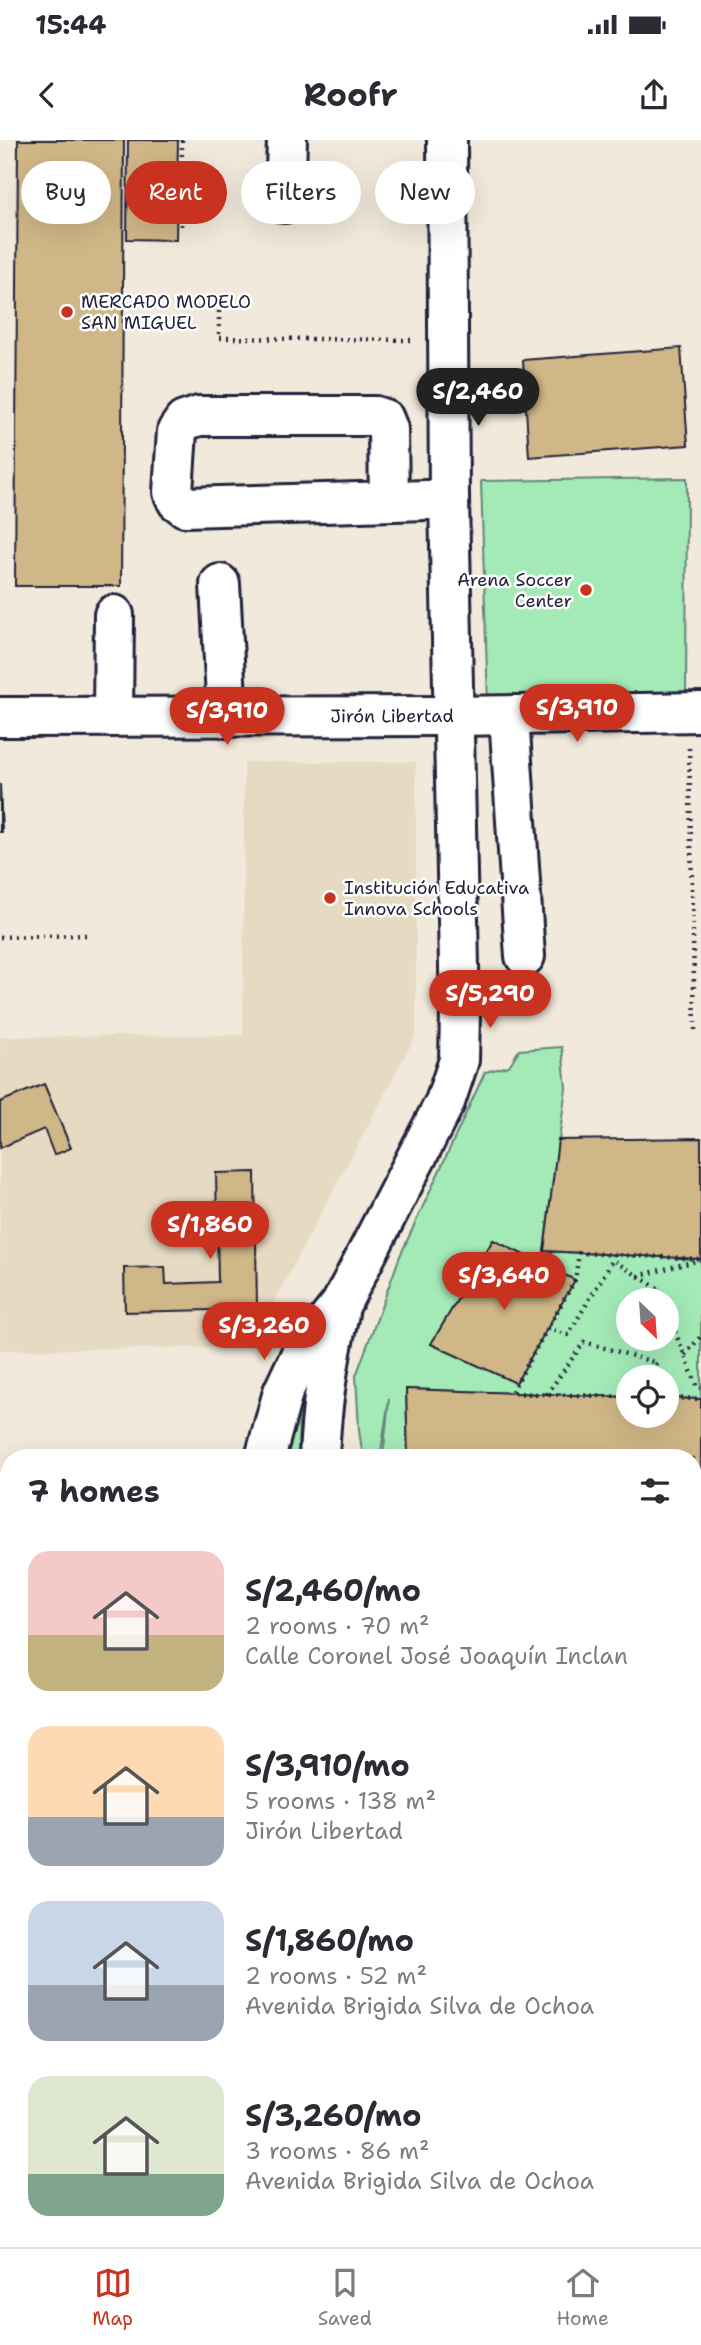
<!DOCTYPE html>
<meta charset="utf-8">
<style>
:root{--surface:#fff;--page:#f2f2f3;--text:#2b2b33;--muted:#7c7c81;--line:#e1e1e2;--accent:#c8321e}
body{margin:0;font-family:"Shantell Sans",sans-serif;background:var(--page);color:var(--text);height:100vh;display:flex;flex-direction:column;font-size:26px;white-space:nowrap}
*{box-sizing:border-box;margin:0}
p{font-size:23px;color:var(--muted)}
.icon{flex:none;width:38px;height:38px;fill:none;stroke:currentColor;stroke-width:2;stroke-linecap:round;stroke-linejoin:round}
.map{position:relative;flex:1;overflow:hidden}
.sheet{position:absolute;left:0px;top:1309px;width:702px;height:798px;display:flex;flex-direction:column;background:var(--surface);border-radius:28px 28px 0 0;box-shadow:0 7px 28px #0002}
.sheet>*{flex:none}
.guide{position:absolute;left:21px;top:21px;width:660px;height:63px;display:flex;gap:14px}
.needle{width:46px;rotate:155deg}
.tools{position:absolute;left:616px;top:1148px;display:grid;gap:14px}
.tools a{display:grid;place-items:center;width:63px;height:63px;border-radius:50%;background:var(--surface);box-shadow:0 7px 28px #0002;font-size:35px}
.price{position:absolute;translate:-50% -60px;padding:0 16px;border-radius:24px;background:var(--accent);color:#fff;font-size:23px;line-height:46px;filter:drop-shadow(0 2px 4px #0008)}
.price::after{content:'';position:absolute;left:50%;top:42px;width:21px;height:16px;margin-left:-10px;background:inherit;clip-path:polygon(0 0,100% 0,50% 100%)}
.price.on{background:#222;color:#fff}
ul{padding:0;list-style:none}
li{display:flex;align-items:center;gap:21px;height:175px;padding:0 28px}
li span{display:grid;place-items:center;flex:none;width:196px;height:140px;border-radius:21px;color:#555}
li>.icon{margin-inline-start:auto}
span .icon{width:84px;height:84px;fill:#fffc;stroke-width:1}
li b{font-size:30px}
h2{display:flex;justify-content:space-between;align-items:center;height:84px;padding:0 28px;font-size:30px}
.tag{padding:0 24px;border-radius:32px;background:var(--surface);box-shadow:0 7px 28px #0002;font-size:24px;line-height:63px}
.tag.on{background:var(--accent);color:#fff}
.status{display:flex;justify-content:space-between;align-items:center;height:49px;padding:0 35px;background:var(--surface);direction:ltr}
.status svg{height:19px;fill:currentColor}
header{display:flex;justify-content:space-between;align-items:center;height:91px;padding:0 28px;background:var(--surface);font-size:32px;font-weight:700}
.dock{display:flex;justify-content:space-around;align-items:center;height:98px;border-top:2px solid var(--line);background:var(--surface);font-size:19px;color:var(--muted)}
.dock a{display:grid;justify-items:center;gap:4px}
.dock .on{color:var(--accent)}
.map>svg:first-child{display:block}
</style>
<div class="status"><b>15:44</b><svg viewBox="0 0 49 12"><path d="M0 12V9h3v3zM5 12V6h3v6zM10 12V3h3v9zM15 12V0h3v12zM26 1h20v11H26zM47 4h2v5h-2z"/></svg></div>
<header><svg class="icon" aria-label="back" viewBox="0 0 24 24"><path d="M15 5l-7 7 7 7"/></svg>Roofr<svg class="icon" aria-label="share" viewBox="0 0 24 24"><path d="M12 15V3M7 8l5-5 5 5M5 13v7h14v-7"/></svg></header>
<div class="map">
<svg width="701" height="2107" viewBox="0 0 701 2107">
<rect width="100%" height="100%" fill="#f1e9db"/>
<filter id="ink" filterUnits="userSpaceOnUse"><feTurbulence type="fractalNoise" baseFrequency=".0143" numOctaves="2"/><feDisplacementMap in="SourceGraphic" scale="14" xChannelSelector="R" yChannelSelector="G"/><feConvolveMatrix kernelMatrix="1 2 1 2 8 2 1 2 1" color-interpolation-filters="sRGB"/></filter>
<g filter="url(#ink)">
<polygon fill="#e7dac2" points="244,622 416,622 416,895 250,1207 0,1210 0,897 243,895"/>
<g fill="#a3eab7" stroke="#628679" stroke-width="2" fill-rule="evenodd">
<polygon points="687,338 686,559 488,565 481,341"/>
<path d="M562 907 566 948 544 1111 701 1119V1259L667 1258V1237H628V1257L406 1249 408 1318H383L389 1259 380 1318H363L359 1290 356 1236 400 1116 485 932 509 926 519 910ZM493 1100 574 1140 516 1243 431 1204ZM628 1160H667V1199H628Z"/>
<polygon points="299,1252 298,1318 282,1318"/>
<polygon points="693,1453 701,1454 701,1532 693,1532"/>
<rect x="693" y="1837" width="8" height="107"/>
<rect x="272" y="2098" width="41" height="9"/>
</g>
<g fill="#d0b787" stroke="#22223b" stroke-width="2">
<polygon points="18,0 124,0 121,446 15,446"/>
<polygon points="128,0 178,0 176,100 127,99"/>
<polygon points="681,208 688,305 529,317 523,220"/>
<polygon points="0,644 2,692 0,692"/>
<polygon points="44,944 71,1008 54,1015 44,989 0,1008 0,962"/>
<polygon points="701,998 701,1119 544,1111 558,1000"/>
<polygon points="255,1032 257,1169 125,1172 124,1128 165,1127 166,1144 218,1142 216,1033"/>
<polygon points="493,1100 575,1140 516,1243 431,1204"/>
<polygon points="406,1249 628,1257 628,1276 667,1276 667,1258 701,1259 701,1344 693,1344 693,1318 408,1318"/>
<rect x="693" y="1944" width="8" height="62"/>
</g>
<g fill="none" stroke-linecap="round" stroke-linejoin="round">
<defs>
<g id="minor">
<polyline points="285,63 287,0"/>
<polyline points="389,361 388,289 384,279 375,276 199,276 184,281 177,291 173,352 177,361 185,367 428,360 449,359"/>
<polyline points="220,444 227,578"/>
<polyline points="509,576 525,816"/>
<path id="s1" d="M0 577 454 576 701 572"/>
<polyline points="113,577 114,475"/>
<polyline points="265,1318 283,1252 301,1214 341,1164 445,962 459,920 460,873 449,359 447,0"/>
<path d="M319 1318C321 1268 328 1221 339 1173"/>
<polyline points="0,1383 9,1383"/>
<polyline points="693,1391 701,1392"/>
<polyline points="693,1428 701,1428"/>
<polyline points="255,2098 255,2107"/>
<polyline points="333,2098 333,2107"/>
</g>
</defs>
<use href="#minor" stroke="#22223b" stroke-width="44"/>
<g stroke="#22223b" stroke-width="4.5" stroke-dasharray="2 5" stroke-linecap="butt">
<polyline points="181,86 182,0"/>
<polyline points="219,171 219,198 411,200"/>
<polyline points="689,608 695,890"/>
<polyline points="0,797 86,795"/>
<polyline points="638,1136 700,1120"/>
<polyline points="667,1172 698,1248 701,1248"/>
<polyline points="547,1188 568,1195 613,1120 657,1148 662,1160"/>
<polyline points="685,1215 701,1196"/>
<polyline points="547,1254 584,1202 657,1223 646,1237"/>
<polyline points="628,1257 511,1253 575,1140 579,1113 701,1119"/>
<polyline points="667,1258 701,1259"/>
</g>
<use href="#minor" stroke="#fff" stroke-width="38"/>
</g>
</g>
<g fill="#c8321e" stroke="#fff" stroke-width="2.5">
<circle cx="67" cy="172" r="7"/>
<circle cx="586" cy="450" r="7"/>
<circle cx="330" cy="758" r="7"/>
</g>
<g text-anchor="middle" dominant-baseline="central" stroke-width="5" stroke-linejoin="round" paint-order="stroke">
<g font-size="18" fill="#22223b" stroke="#fff" text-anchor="start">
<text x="81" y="162">MERCADO MODELO<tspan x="81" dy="21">SAN MIGUEL</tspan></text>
<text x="572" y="440" text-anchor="end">Arena Soccer<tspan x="572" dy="21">Center</tspan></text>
<text x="344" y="748">Institución Educativa<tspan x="344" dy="21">Innova Schools</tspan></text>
</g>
<g font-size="18" fill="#22223b" stroke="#fff">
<text stroke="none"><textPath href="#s1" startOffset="392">Jirón Libertad</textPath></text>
</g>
</g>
</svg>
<div class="tools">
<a><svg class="needle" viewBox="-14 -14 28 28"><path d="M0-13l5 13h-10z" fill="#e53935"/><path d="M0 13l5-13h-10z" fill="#7c7c81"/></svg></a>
<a><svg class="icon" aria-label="locate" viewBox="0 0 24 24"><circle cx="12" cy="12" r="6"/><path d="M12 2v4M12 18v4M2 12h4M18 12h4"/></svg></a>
</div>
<b class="price on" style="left:478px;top:288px">S/2,460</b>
<b class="price" style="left:577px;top:604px">S/3,910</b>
<b class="price" style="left:227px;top:607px">S/3,910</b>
<b class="price" style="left:490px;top:890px">S/5,290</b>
<b class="price" style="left:210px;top:1121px">S/1,860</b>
<b class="price" style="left:504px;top:1172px">S/3,640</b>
<b class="price" style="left:264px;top:1222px">S/3,260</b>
<div class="guide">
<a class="tag">Buy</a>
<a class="tag on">Rent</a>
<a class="tag">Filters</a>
<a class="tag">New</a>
</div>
<section class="sheet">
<h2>7 homes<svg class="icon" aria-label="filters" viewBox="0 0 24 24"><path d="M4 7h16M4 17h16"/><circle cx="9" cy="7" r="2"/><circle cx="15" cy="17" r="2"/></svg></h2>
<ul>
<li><span style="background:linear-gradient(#f6c9c9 60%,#c2b280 0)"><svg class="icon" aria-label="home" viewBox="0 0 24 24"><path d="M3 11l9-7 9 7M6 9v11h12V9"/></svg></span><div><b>S/2,460/mo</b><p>2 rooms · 70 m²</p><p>Calle Coronel José Joaquín Inclan</p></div></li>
<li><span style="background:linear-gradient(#ffd9b3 65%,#9aa5b1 0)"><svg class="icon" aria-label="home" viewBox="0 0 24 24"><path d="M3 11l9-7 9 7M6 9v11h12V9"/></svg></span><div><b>S/3,910/mo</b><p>5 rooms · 138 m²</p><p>Jirón Libertad</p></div></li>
<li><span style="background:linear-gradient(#c9d6e8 60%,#9aa5b1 0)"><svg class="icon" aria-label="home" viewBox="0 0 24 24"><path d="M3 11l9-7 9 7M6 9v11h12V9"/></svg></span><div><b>S/1,860/mo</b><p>2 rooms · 52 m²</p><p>Avenida Brigida Silva de Ochoa</p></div></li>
<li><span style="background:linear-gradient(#dfe7d0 70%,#7fa58c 0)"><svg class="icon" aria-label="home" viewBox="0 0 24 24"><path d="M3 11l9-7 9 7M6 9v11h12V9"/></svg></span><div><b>S/3,260/mo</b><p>3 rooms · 86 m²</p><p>Avenida Brigida Silva de Ochoa</p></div></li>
</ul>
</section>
</div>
<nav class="dock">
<a class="on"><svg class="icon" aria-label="map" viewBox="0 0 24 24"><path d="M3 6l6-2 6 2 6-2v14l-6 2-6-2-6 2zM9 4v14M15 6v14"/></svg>Map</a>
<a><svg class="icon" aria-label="saved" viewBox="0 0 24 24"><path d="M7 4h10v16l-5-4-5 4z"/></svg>Saved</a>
<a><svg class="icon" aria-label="home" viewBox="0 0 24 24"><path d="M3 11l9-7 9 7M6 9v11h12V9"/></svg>Home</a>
</nav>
